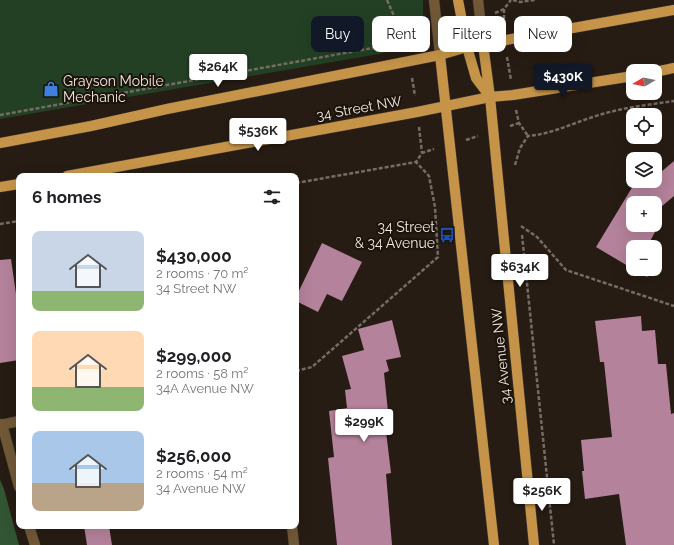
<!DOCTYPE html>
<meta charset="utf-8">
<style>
:root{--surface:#fff;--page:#f2f2f2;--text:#202124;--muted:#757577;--accent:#111827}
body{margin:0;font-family:Raleway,sans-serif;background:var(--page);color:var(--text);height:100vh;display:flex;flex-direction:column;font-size:15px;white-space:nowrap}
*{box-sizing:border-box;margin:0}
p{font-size:13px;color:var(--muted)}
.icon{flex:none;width:22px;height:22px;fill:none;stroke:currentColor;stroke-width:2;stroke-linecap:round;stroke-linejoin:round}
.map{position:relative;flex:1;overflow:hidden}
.side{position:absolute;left:16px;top:173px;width:283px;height:356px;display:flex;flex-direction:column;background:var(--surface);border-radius:8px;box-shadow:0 4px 16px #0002}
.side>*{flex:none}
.hud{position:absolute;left:311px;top:16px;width:303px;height:36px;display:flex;gap:8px}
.needle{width:26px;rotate:260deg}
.fabs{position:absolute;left:626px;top:64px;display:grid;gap:8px}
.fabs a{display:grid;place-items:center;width:36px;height:36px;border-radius:8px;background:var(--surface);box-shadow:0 4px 16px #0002;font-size:20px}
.price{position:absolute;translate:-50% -34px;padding:0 9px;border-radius:4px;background:#fff;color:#222;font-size:13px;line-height:26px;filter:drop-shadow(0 1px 2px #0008)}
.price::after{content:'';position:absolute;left:50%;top:24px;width:12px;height:9px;margin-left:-6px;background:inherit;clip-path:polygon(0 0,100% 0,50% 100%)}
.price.active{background:var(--accent);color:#fff}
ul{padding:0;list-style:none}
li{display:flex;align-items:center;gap:12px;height:100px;padding:0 16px}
li span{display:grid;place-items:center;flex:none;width:112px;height:80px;border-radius:8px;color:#555}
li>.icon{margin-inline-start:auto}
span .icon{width:48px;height:48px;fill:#fffc;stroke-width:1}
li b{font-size:17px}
h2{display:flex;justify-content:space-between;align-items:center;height:48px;padding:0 16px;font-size:17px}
.tag{padding:0 14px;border-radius:8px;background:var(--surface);box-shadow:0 4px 16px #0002;font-size:14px;line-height:36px}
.tag.active{background:var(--accent);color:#fff}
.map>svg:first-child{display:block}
</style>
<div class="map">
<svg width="674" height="545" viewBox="0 0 674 545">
<rect width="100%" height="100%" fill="#261c13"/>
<polygon fill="#234024" points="0,0 423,0 423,16 415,38 398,49 379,54 0,119"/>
<polygon fill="#325533" points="0,480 4,489 19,545 0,545"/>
<g fill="#b4829b">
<polygon points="674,161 674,196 655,212 655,203 633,203 633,225 643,225 655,232 647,247 633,247 633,269 596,247 636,181 655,181 655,177"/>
<polygon points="322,243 362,262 342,301 327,294 318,312 296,301 296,297"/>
<polygon points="655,252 660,255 655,265"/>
<polygon points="11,259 19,315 19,360 0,363 0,260"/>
<polygon points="633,269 652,269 647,277"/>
<polygon points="641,316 642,331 655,330 658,364 666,364 671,414 674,413 674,545 626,545 619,494 585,499 582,471 584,471 581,440 612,437 604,362 600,362 595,321"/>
<polygon points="392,320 401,357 386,360 389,371 384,373 390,431 386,431 391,473 386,474 392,545 337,545 328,458 334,457 329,411 347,408 345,390 351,389 342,356 364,350 358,329"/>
<polygon points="84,526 109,526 112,545 87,545"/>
</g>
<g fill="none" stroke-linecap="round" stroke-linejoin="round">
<defs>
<g id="minor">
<polyline points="434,0 440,55"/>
<polyline points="478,0 483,44"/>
<polyline points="2,424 19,487"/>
<polyline points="0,425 19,421"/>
<polyline points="29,526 35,545"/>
<polyline points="292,526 294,545"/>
</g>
<g id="major">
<polyline points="458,0 467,47 476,78 488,94"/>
<polyline points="483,44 490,97 534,545"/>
<polyline points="440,55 494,545"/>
<polyline points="655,72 674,68"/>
<polyline points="0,143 91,126 167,109 440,55 467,47 674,10"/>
<polyline points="67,176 417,112 490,97 513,95 633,76"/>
<polyline points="0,187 19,184"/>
</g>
</defs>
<use href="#minor" stroke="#423930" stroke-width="11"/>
<use href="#major" stroke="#423930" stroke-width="11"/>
<g stroke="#756d65" stroke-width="2.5" stroke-dasharray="4 2" stroke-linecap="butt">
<polyline points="387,0 407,45"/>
<polyline points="513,0 520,2 535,0"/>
<polyline points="504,9 504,24"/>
<polyline points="495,13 504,9 511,0"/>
<polyline points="507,57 511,80"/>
<polyline points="412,78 415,96"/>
<polyline points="516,110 519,123 528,136"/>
<polyline points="0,115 373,48 399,43 403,45"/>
<polyline points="510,126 519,123"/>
<polyline points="419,127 422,153"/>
<polyline points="466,140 478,136"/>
<path d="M515 165 520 148 528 136C551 134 571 124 593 117 619 108 647 105 674 101"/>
<polyline points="296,183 416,162 422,153 434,149"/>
<polyline points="0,224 19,221"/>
<polyline points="521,226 537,237 566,270 674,306"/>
<polyline points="522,235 554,545"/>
<polyline points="296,371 312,367 438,257 435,207 429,176 416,162"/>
</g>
<use href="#minor" stroke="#715937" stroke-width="10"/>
<use href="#major" stroke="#c69449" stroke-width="10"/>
</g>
<defs>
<symbol id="shop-bare" viewBox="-9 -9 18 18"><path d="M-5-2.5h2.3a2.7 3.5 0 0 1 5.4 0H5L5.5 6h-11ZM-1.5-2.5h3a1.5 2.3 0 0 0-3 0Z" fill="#3f7fe0" stroke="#1c130a" stroke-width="2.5" paint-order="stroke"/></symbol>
<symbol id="bus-bare" viewBox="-9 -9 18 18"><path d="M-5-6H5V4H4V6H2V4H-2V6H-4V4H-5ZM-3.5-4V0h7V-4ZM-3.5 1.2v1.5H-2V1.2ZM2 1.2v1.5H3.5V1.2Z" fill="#1a4fb4" stroke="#1c130a" stroke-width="2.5" paint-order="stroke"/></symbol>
</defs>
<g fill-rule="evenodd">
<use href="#shop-bare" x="40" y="78" width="22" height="22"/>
<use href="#bus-bare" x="436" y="224" width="22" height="22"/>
</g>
<g text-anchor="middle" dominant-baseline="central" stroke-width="4" stroke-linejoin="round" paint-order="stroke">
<g font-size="14" fill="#efe8e2" stroke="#1c130a" text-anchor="start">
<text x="63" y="81">Grayson Mobile<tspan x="63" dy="16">Mechanic</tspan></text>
<text x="435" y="227" text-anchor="end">34 Street<tspan x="435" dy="16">&amp; 34 Avenue</tspan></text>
</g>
<g font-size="14" fill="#efe8e2" stroke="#1c130a">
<text transform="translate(359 108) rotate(-10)">34 Street NW</text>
<text transform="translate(501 356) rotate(-96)">34 Avenue NW</text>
</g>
</g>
</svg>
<div class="fabs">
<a><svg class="needle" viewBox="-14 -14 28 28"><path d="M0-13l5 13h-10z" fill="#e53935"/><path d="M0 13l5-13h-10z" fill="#757577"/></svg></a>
<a><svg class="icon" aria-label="locate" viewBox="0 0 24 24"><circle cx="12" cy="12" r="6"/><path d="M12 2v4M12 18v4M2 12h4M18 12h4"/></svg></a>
<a><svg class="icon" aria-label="layers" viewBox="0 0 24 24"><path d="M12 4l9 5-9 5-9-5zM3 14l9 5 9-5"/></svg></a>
<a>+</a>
<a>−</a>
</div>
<b class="price" style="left:218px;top:88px">$264K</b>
<b class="price active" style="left:563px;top:98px">$430K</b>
<b class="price" style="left:258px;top:152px">$536K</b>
<b class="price" style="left:520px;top:288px">$634K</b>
<b class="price" style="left:364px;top:443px">$299K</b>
<b class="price" style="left:542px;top:512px">$256K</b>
<div class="hud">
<a class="tag active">Buy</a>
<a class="tag">Rent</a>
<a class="tag">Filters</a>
<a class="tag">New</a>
</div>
<section class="side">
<h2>6 homes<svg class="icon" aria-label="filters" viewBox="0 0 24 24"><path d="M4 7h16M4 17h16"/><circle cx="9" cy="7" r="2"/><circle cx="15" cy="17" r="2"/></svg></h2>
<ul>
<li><span style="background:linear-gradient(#c9d6e8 75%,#8fb573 0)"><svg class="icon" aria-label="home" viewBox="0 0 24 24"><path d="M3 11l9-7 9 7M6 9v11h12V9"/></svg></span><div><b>$430,000</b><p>2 rooms · 70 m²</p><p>34 Street NW</p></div></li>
<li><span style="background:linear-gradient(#ffd9b3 70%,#8fb573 0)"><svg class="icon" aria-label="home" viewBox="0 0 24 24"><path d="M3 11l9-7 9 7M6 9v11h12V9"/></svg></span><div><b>$299,000</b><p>2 rooms · 58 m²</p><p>34A Avenue NW</p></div></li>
<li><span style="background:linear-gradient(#a9c7e8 65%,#b9a48a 0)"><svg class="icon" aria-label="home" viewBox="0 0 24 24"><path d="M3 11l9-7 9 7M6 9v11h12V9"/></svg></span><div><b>$256,000</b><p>2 rooms · 54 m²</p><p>34 Avenue NW</p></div></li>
</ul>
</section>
</div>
